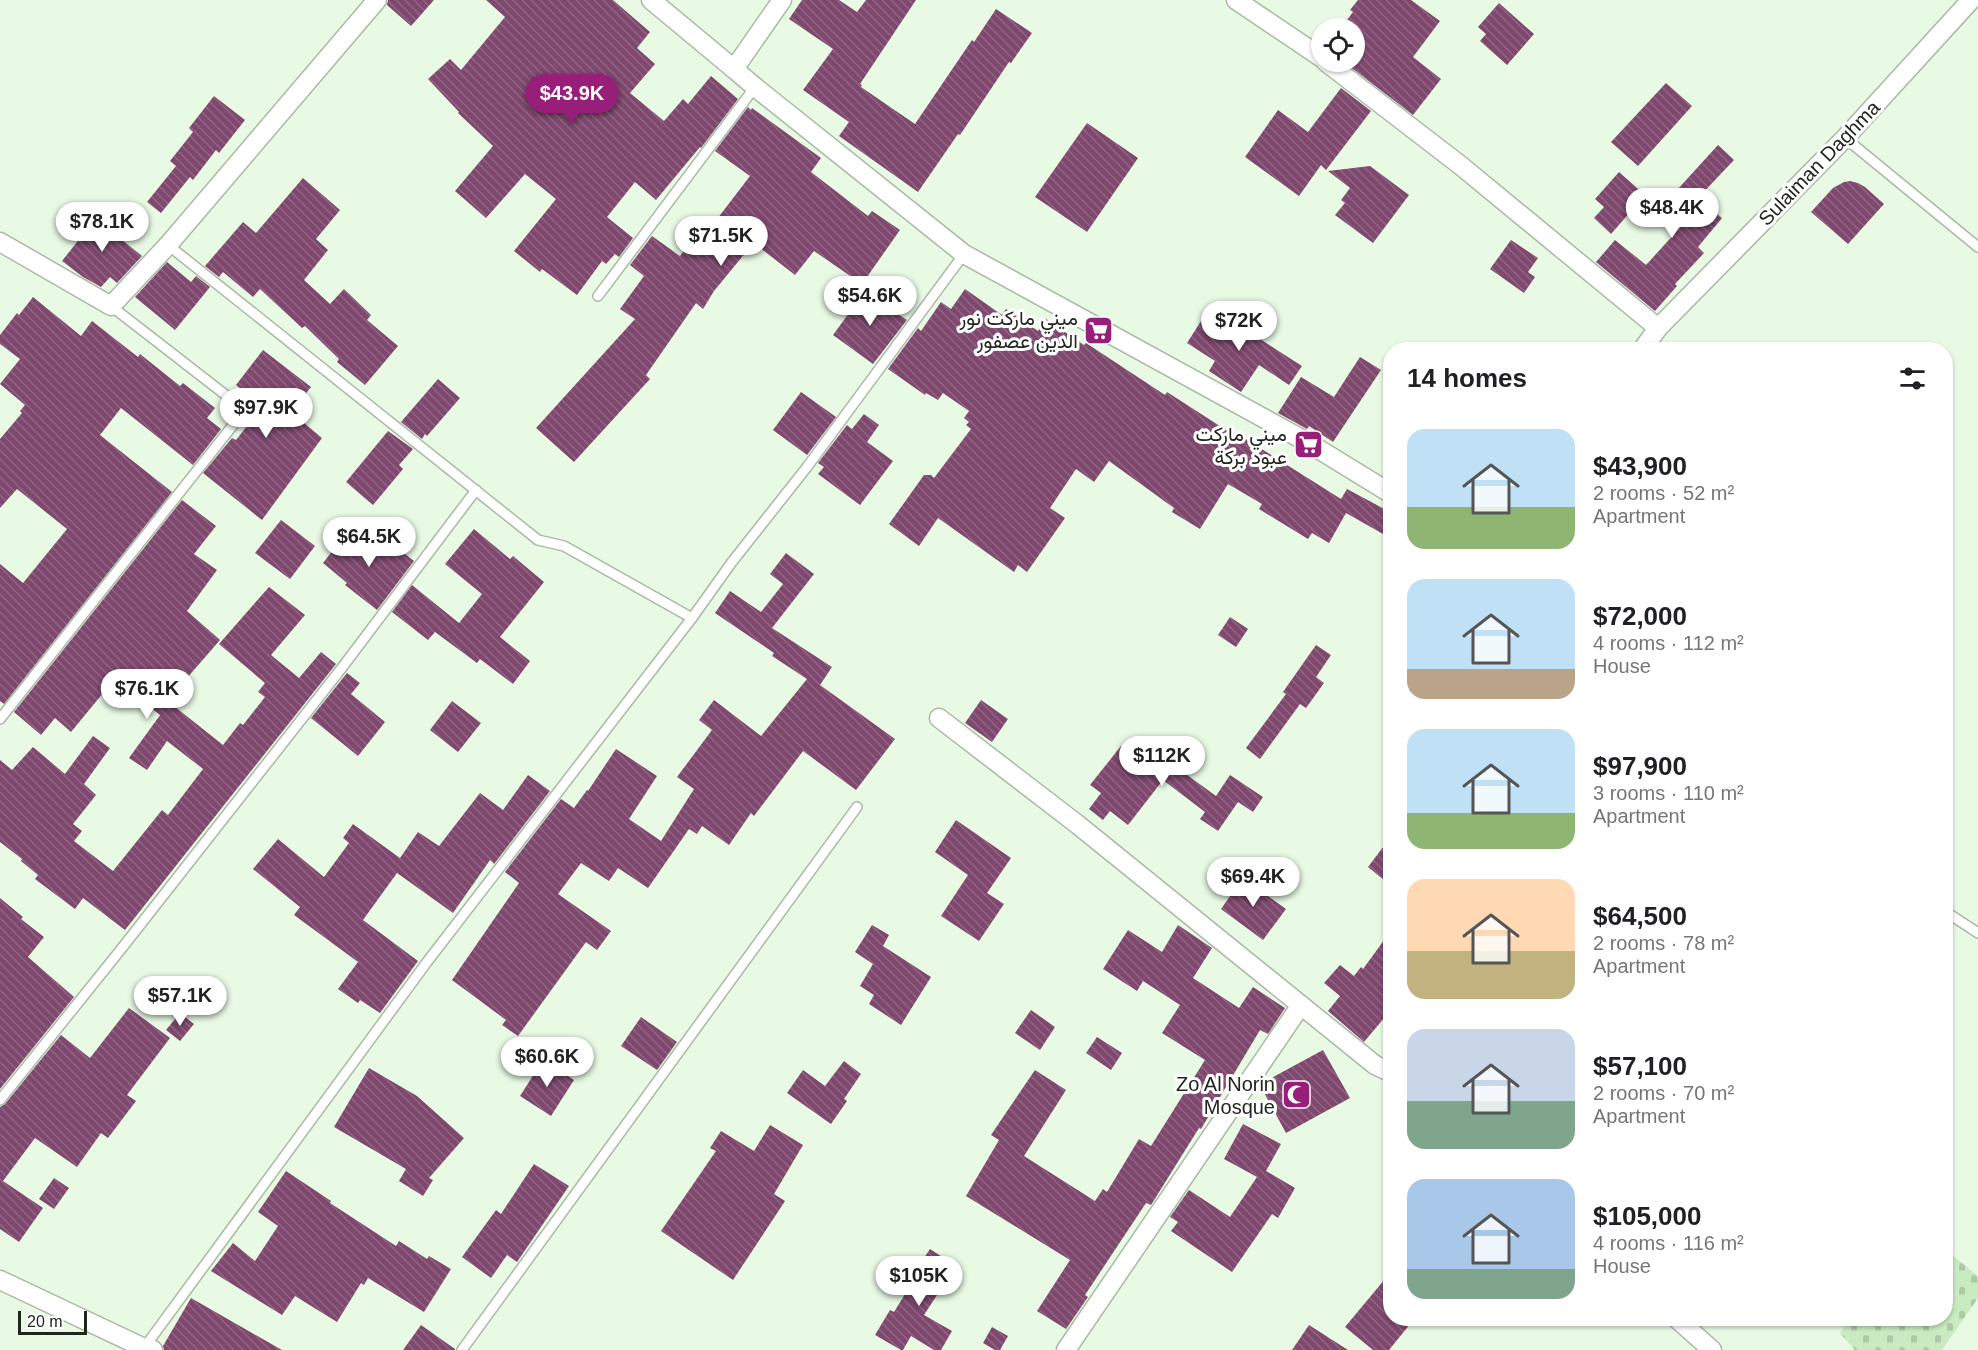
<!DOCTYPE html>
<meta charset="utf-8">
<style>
:root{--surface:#fff;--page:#f2f2f2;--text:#202124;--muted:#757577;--accent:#971f7a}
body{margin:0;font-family:Helvetica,Vazirmatn,sans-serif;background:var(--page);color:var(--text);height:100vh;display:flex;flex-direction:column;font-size:22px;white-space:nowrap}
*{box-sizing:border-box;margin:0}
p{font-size:20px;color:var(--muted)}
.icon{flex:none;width:33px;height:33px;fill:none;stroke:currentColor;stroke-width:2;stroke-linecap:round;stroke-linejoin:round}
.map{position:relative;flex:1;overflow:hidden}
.panel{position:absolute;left:1383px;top:342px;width:570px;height:984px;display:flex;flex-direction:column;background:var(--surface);border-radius:24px;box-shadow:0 2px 4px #0004}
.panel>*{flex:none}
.buttons{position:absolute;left:1311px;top:18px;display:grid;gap:12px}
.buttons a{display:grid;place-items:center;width:54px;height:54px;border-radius:50%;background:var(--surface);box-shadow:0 2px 4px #0004;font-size:30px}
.scale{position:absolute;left:18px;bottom:15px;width:69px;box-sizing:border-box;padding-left:6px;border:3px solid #20261e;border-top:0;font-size:16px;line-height:21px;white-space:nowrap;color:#20261e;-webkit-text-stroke:4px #fff;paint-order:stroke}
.price{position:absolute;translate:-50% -51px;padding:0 14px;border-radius:21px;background:#fff;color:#222;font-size:20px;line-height:39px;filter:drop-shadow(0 2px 3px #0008)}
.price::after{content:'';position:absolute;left:50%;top:36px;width:18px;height:14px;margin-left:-9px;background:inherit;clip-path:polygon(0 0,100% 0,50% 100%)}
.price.selected{background:var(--accent);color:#fff}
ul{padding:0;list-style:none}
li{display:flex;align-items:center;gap:18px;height:150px;padding:0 24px}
li span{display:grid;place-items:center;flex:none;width:168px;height:120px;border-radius:18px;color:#555}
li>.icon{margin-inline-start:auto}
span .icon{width:72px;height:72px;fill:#fffc;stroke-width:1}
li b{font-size:26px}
h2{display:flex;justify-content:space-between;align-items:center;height:72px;padding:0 24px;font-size:26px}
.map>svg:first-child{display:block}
</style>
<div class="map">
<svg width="1978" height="1350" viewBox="0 0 1978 1350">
<defs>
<pattern id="cemetery-stones" width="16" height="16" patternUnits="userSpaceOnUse" patternTransform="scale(1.5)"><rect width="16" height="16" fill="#caebc1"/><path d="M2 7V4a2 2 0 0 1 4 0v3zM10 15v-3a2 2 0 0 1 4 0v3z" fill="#adc9a5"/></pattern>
<pattern id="building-back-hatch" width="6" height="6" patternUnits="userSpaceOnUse" patternTransform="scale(1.5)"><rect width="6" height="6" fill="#80486f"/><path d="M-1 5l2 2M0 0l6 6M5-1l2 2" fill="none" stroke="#8f6682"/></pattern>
</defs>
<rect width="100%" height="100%" fill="#e8f9e4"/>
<polygon fill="url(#cemetery-stones)" points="1946,1250 1978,1276 1978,1298 1942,1350 1855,1350 1840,1333 1850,1319 1946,1318"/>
<g fill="url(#building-back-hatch)">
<polygon points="388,0 434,0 411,26 387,5"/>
<polygon points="486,0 613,0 650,32 637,48 655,64 630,93 664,121 683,99 688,104 711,76 738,99 701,148 700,147 656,200 635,182 607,217 633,238 619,257 615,254 606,264 602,261 577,295 542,269 540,272 514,251 556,199 525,174 486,218 455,191 493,146 458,113 459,112 428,79 450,59 461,70 505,17"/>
<polygon points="802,0 839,0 857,12 866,0 916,0 860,84 862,85 861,87 915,124 972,40 974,42 996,9 1032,33 1011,63 1009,62 960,135 958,134 918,192 839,136 849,122 803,90 833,49 789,19"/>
<polygon points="1358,0 1411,0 1440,21 1413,57 1441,79 1413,115 1344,62 1354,62 1354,28 1341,28 1353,12 1350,10"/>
<polygon points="1499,3 1534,34 1507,65 1480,41 1486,34 1478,27"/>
<polygon points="1666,83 1692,106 1638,166 1611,142"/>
<polygon points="1341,88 1371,111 1326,170 1321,165 1299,196 1245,157 1278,110 1308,132"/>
<polygon points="214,96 245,120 219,153 216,150 193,180 190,177 161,213 147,202 176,166 170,161 193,132 189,128"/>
<polygon points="748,107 751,110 752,108 821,158 811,172 868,216 872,211 900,230 862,284 814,251 795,275 755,244 752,248 751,246 714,291 703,309 696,303 646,375 650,379 574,462 536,428 635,319 620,309 644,276 630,265 652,236 680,256 709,219 714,223 750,176 715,151"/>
<polygon points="1087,123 1138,158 1087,232 1035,197"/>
<polygon points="1718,145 1734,160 1698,198 1722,218 1698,247 1704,253 1675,284 1677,286 1655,311 1596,262 1615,240 1646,265 1688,219 1667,201"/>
<polygon points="1370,166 1409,195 1373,243 1335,215 1345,203 1341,200 1350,188 1328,171"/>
<polygon points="1619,172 1645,195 1611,234 1594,218 1604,207 1595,199"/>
<polygon points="303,178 340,210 316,239 328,250 304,280 330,304 344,289 371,315 367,320 398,346 365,385 337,362 339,359 305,326 302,328 260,289 253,297 223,272 219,277 205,266 243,222 256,233"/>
<polygon points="1850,181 1858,183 1865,187 1884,204 1848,244 1811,212 1833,188 1844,182"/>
<polygon points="100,213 121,229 116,235 142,256 117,283 110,277 101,287 83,277 62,261"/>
<polygon points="1511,240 1538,258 1528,272 1535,277 1524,293 1490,269"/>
<polygon points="167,262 191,282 196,276 210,287 175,330 135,297"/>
<polygon points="965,289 1002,315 1006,309 1038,331 1046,319 1084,345 1086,343 1165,395 1167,392 1240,439 1241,436 1341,499 1347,489 1390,512 1390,538 1346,513 1329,543 1312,533 1308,539 1259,509 1262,504 1228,484 1200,529 1172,512 1174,508 1109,461 1094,482 1076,469 1050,508 1065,518 1027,572 1018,565 1014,572 938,518 919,546 889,524 924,475 931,475 934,478 971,429 966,425 969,422 964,418 969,411 943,393 938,400 926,393 925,395 888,369 918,328 921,331 941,302 951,309"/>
<polygon points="865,291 907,320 873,364 833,335"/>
<polygon points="33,297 81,336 92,321 138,357 140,354 180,386 183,383 215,408 207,418 221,429 193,465 121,408 100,435 172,492 4,704 0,701 0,564 23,583 67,529 17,489 0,508 0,439 22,413 20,411 25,405 0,384 20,359 0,344 0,335 17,313 19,315"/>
<polygon points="1210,307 1302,366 1289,385 1259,365 1241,392 1209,371 1215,361 1187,343"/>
<polygon points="263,350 311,387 291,412 322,438 262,520 203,473 232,438 236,440 263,406 236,385"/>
<polygon points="1360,357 1381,370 1333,442 1309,426 1307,429 1278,413 1301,377 1334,397"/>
<polygon points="438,379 460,398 427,436 425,434 422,439 401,422"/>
<polygon points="801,392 836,417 807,455 773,430"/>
<polygon points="864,414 879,425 867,442 893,461 860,505 818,474 824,467 818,463 847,425 852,429"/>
<polygon points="388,431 413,449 399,465 403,469 373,505 346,482"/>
<polygon points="182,500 216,526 194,554 217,570 187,611 220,640 180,686 182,687 169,702 223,745 240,723 243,725 265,697 258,692 265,683 219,644 269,587 305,615 271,655 299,678 321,652 336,664 125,930 83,898 75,909 35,879 38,875 21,861 22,859 0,842 0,760 12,770 33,747 65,774 93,736 110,748 84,784 96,795 73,824 82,831 74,841 113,871 162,810 168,815 203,769 167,741 147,770 129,758 163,711 160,715 118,681 116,684 113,681 71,732 55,718 41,735 14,712"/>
<polygon points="281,520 315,546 290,579 255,553"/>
<polygon points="474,529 510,559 513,556 544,582 500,637 530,661 513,684 480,659 477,663 435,632 428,640 392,612 412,585 459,623 482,594 445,564"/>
<polygon points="347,532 371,550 382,536 414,561 377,610 345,585 347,583 323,563"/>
<polygon points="786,553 814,574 772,628 832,667 820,685 895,739 856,790 803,751 754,816 751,813 729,845 702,826 697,834 689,829 648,888 618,868 609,881 581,863 558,894 611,931 597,950 586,942 518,1036 502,1025 506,1020 452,980 519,883 505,872 561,799 574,808 587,790 588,791 616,749 657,776 629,819 661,841 694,789 677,777 712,730 699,720 714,700 761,736 807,679 772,656 774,653 715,613 730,591 761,612 783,584 770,574"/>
<polygon points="1230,617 1248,629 1236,647 1218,635"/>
<polygon points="1316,645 1331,655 1316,677 1324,683 1306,708 1300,704 1260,759 1246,748 1286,694 1283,692"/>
<polygon points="347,673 360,683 351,694 385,722 358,756 311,718"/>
<polygon points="981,700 1008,719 992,742 965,723"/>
<polygon points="452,701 481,723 458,752 430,730"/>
<polygon points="1150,739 1168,753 1164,758 1216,796 1230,775 1263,797 1253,812 1238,802 1218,831 1200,819 1205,812 1163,780 1128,825 1110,811 1103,820 1089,809 1101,793 1090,785 1121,746 1136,757"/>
<polygon points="528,775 550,791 494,864 490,860 453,913 397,873 363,920 418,961 380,1013 360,1000 358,1003 338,989 358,962 294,915 300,907 253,869 278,839 324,877 349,843 343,838 353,824 400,858 418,832 439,846 480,793 503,810"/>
<polygon points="956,820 1011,858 987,893 1004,904 979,941 941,916 968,875 935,852"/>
<polygon points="1390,838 1390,885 1368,867"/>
<polygon points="1240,876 1286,909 1263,940 1221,909 1233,892 1230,890"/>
<polygon points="0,898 23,917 21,919 44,937 28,957 74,997 0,1089"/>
<polygon points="872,925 889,935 883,946 931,977 901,1025 869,1004 874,995 860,986 873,964 855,952"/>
<polygon points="1178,925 1212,948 1193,978 1239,1008 1253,987 1285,1008 1268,1034 1260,1030 1201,1129 1199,1128 1151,1205 1146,1203 1085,1295 1088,1297 1066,1329 1037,1311 1070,1260 966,1196 999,1140 991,1135 1035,1070 1066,1090 1024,1156 1095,1201 1103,1189 1107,1192 1139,1139 1151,1146 1205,1060 1162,1033 1180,1005 1143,981 1137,991 1103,969 1128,930 1162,952"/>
<polygon points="1390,932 1390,1011 1364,1042 1328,1011 1340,996 1324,983 1340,965 1354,976 1361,967 1363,969"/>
<polygon points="129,1008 170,1038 127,1095 136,1101 108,1138 101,1133 77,1167 35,1138 3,1181 43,1208 19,1242 0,1229 0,1107 5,1104 61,1035 90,1058"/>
<polygon points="1031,1010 1055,1027 1040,1050 1015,1033"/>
<polygon points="180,1013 194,1024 180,1041 166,1030"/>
<polygon points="641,1017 677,1042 657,1070 621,1046"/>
<polygon points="1097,1037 1122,1053 1111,1070 1086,1053"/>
<polygon points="1323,1050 1350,1098 1286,1133 1262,1089 1266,1081"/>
<polygon points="543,1060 574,1080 551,1116 520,1096"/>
<polygon points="844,1061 861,1074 844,1099 847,1101 831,1124 787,1093 803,1070 825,1086"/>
<polygon points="369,1068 417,1096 464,1138 429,1178 433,1180 423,1196 399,1181 406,1169 334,1127"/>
<polygon points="1243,1124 1281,1144 1266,1171 1295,1188 1278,1218 1272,1214 1232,1272 1171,1231 1178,1222 1170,1217 1189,1190 1230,1217 1257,1177 1224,1159"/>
<polygon points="770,1125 803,1145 774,1194 785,1201 733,1280 661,1231 716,1151 710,1148 721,1131 754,1151"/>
<polygon points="534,1164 569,1186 517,1262 507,1255 491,1278 462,1257 496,1210 501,1214"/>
<polygon points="286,1171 331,1201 330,1203 396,1246 399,1241 427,1259 429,1256 451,1269 424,1312 368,1278 364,1285 361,1283 337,1322 295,1296 282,1315 211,1271 233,1243 255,1261 278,1226 258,1212"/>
<polygon points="54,1178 69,1188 54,1209 39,1199"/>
<polygon points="930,1249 956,1266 924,1315 952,1331 941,1350 934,1350 911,1336 903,1350 901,1350 875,1335 890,1310 894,1312 915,1278 912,1276"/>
<polygon points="1390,1273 1390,1318 1415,1318 1389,1350 1373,1350 1345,1327"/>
<polygon points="191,1298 282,1350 164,1350 163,1346"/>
<polygon points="421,1325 455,1349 455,1350 403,1350"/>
<polygon points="1309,1325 1348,1350 1292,1350"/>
<polygon points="992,1327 1008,1336 1000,1350 995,1350 983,1343"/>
</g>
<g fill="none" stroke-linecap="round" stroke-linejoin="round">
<defs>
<g id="lane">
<polyline points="1845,138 1978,247"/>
<polyline points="168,245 538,540 564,546 692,618"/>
<polyline points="598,296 755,87"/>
<polyline points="0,719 245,410 111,306"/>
<polyline points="1946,912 1978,933"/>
<polyline points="0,1100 122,948 341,669 476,490"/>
<polyline points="144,1348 427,962 692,618 732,562 807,467 964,254"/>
<polyline points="462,1350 857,807"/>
</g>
<g id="street">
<polyline points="651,0 734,69"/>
<polyline points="782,0 734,69 755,87 964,254 1307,442 1390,493"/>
<polyline points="1236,0 1322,58"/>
<polyline points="1326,62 1460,165 1658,328"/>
<polyline points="0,242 111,306 168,245 377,0"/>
<polyline points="1642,350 1658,328 1845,138 1971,0"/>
<polyline points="939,718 1077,824 1375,1065 1390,1072"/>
<polyline points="0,1280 144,1348 153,1350"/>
<polyline points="1676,1318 1712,1350"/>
<polyline points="1066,1350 1301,1005"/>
</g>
</defs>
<use href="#lane" stroke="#a9b9a4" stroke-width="12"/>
<use href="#street" stroke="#a9b9a4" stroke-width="21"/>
<use href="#lane" stroke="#fff" stroke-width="9"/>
<use href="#street" stroke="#fff" stroke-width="18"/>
</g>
<defs>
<symbol id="supermarket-square" viewBox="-11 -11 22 22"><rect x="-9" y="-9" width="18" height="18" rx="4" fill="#971f7a" stroke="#fff"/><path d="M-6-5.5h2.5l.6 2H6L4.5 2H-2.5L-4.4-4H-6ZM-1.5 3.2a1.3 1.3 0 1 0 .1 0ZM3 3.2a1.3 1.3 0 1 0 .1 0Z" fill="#fff"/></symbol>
<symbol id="mosque-square" viewBox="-11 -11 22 22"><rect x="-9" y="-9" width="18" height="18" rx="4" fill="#971f7a" stroke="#fff"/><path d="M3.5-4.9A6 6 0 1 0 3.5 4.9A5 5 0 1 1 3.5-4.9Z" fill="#fff"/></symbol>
</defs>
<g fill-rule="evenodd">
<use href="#supermarket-square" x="1082" y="314" width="33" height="33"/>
<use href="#supermarket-square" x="1292" y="428" width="33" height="33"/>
<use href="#mosque-square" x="1280" y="1078" width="33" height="33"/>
</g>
<g text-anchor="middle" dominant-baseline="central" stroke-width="6" stroke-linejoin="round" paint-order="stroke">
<g font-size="20" fill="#20261e" stroke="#fff">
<text transform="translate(1819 163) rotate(-46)">Sulaiman Daghma</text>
</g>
<g font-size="20" fill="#20261e" stroke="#fff" text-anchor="end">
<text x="1078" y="318">ميني ماركت نور<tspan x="1078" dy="23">الدين عصفور</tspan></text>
<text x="1287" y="434">ميني ماركت<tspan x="1287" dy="23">عبود بركة</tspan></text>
<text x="1275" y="1084">Zo Al Norin<tspan x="1275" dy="23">Mosque</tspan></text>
</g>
</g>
</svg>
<div class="buttons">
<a><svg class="icon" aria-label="locate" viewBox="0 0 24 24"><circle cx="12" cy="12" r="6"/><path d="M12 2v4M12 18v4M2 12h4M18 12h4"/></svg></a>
</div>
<div class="scale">20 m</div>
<b class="price selected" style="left:572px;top:125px">$43.9K</b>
<b class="price" style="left:1672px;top:239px">$48.4K</b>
<b class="price" style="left:102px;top:253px">$78.1K</b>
<b class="price" style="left:721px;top:267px">$71.5K</b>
<b class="price" style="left:870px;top:327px">$54.6K</b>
<b class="price" style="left:1239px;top:352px">$72K</b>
<b class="price" style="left:266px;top:439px">$97.9K</b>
<b class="price" style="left:369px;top:568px">$64.5K</b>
<b class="price" style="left:147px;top:720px">$76.1K</b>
<b class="price" style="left:1162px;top:787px">$112K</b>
<b class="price" style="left:1253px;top:908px">$69.4K</b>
<b class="price" style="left:180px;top:1027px">$57.1K</b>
<b class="price" style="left:547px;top:1088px">$60.6K</b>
<b class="price" style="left:919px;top:1307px">$105K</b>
<section class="panel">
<h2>14 homes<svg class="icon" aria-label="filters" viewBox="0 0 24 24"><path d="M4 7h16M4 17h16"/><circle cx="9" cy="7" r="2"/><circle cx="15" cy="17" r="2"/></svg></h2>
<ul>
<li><span style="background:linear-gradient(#bfe0f5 65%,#8fb573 0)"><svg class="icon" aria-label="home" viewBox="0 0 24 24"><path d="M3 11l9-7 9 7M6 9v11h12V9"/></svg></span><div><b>$43,900</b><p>2 rooms · 52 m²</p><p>Apartment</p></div></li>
<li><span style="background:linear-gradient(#bfe0f5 75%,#b9a48a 0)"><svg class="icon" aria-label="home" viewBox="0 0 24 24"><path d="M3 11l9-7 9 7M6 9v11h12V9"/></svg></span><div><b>$72,000</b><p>4 rooms · 112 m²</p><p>House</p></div></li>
<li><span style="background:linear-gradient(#bfe0f5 70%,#8fb573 0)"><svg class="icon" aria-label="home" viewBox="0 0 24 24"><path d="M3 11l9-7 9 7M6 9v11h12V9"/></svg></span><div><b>$97,900</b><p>3 rooms · 110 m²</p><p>Apartment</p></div></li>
<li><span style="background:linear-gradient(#ffd9b3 60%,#c2b280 0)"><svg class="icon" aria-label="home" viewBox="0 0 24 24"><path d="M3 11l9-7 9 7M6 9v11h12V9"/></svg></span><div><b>$64,500</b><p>2 rooms · 78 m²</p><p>Apartment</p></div></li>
<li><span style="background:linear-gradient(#c9d6e8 60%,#7fa58c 0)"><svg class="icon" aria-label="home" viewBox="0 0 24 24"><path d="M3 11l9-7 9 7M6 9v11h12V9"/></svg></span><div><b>$57,100</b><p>2 rooms · 70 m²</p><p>Apartment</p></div></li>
<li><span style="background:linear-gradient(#a9c7e8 75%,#7fa58c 0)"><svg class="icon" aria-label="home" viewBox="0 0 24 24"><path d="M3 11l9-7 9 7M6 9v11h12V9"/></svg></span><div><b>$105,000</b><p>4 rooms · 116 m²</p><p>House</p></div></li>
</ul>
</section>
</div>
